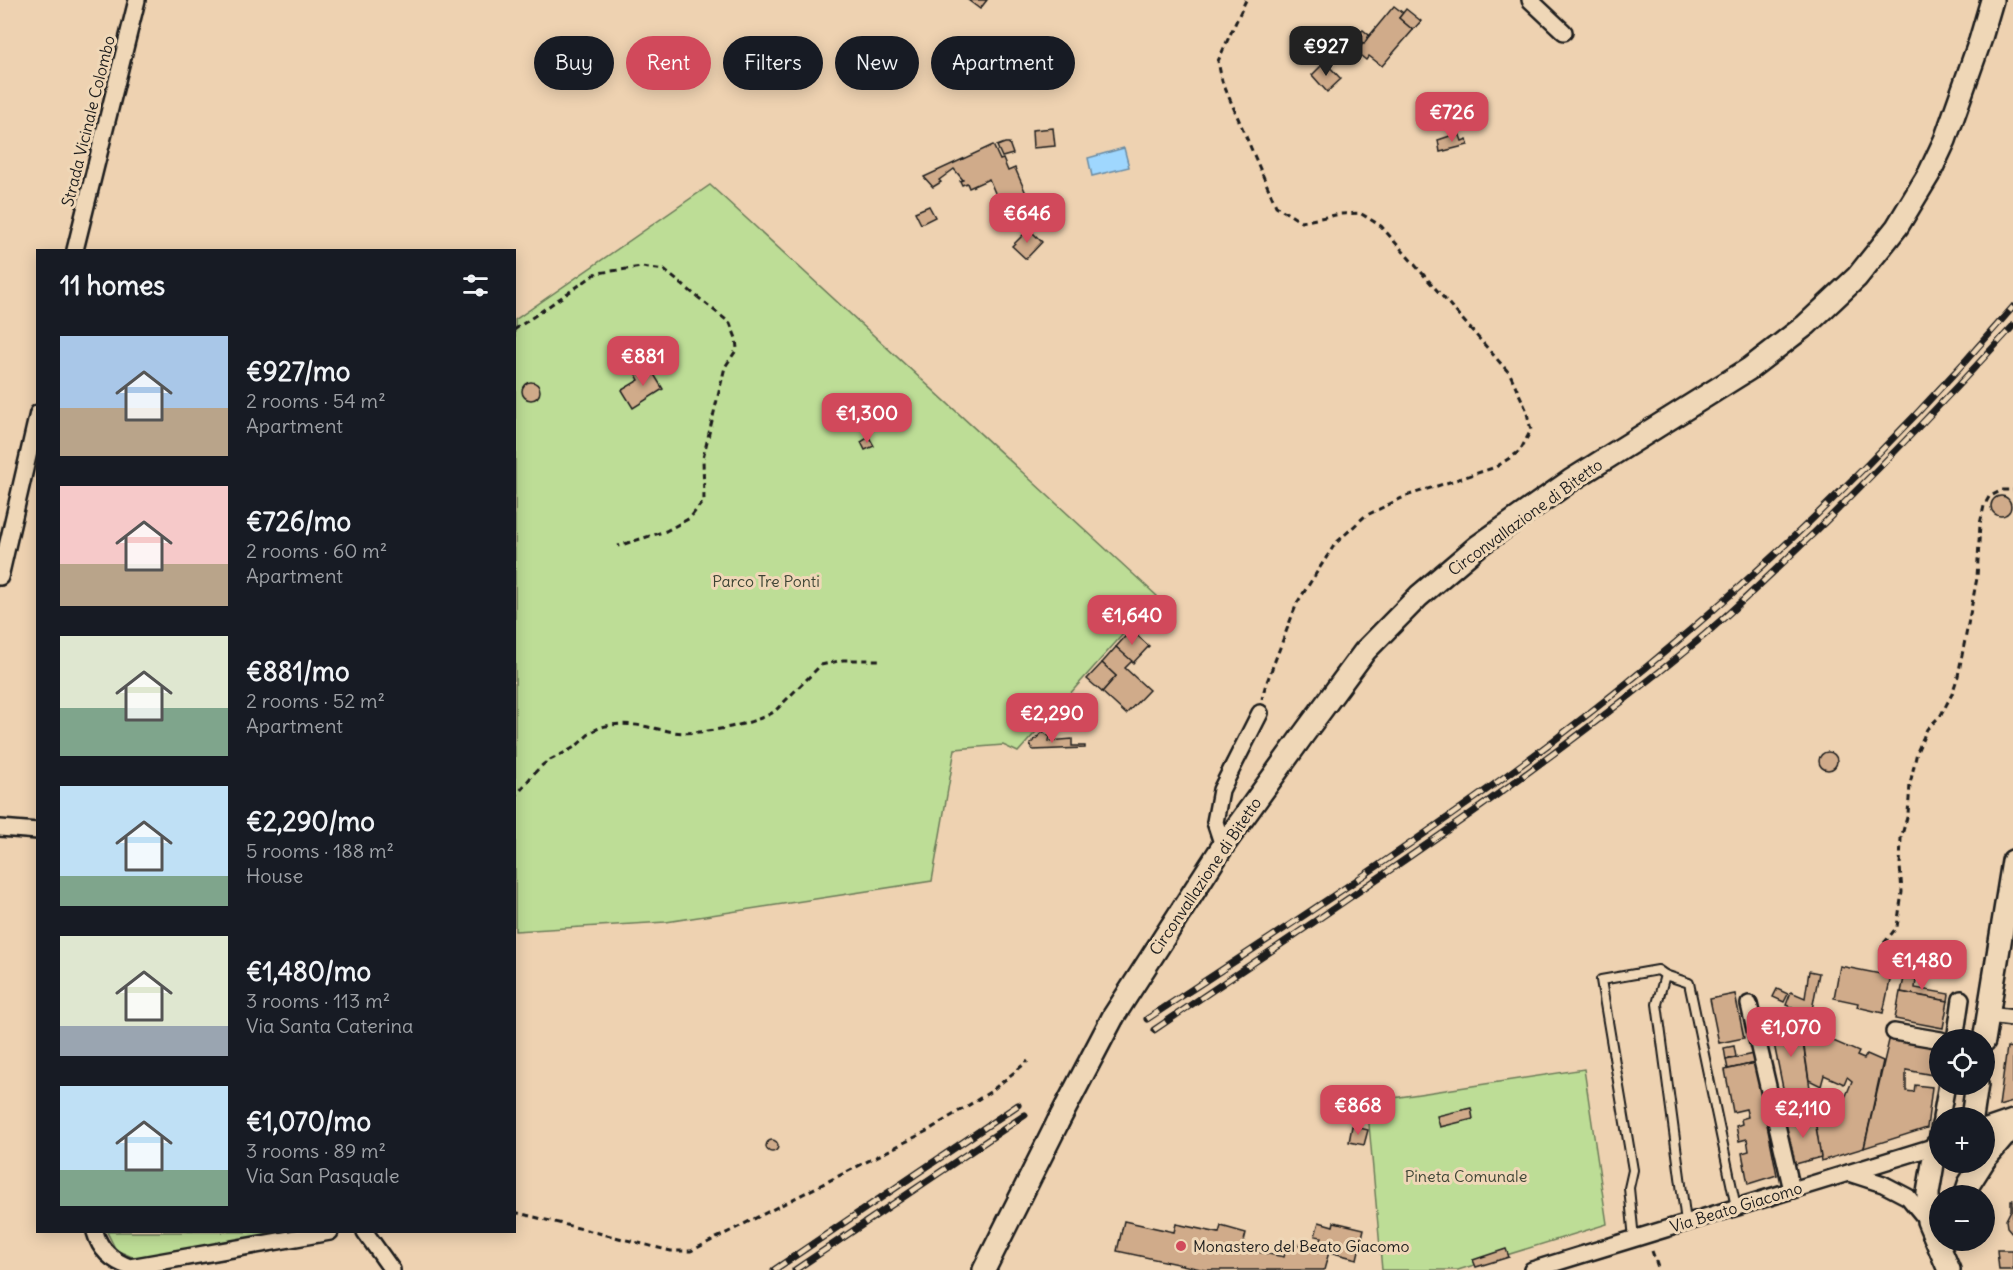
<!DOCTYPE html>
<meta charset="utf-8">
<style>
:root{--surface:#171b24;--page:#20242c;--text:#f1f3f6;--muted:#9ea1a6;--accent:#d1495b}
body{margin:0;font-family:Delius,sans-serif;background:var(--page);color:var(--text);height:100vh;display:flex;flex-direction:column;font-size:22px;white-space:nowrap}
*{box-sizing:border-box;margin:0}
p{font-size:20px;color:var(--muted)}
.icon{flex:none;width:33px;height:33px;fill:none;stroke:currentColor;stroke-width:2;stroke-linecap:round;stroke-linejoin:round}
.map{position:relative;flex:1;overflow:hidden}
.sheet{position:absolute;left:36px;top:249px;width:480px;height:984px;display:flex;flex-direction:column;background:var(--surface);border-radius:0px;box-shadow:0 3px 15px #0003}
.sheet>*{flex:none}
.top-card{position:absolute;left:534px;top:36px;width:570px;height:54px;display:flex;gap:12px}
.controls{position:absolute;left:1929px;top:1029px;display:grid;gap:12px}
.controls a{display:grid;place-items:center;width:66px;height:66px;border-radius:50%;background:var(--surface);box-shadow:0 3px 15px #0003;font-size:30px}
.price{position:absolute;translate:-50% -51px;padding:0 14px;border-radius:12px;background:var(--accent);color:#fff;font-size:20px;line-height:39px;filter:drop-shadow(0 2px 3px #0008)}
.price::after{content:'';position:absolute;left:50%;top:36px;width:18px;height:14px;margin-left:-9px;background:inherit;clip-path:polygon(0 0,100% 0,50% 100%)}
.price.selected{background:#222;color:#fff}
ul{padding:0;list-style:none}
li{display:flex;align-items:center;gap:18px;height:150px;padding:0 24px}
li span{display:grid;place-items:center;flex:none;width:168px;height:120px;border-radius:0px;color:#555}
li>.icon{margin-inline-start:auto}
span .icon{width:72px;height:72px;fill:#fffc;stroke-width:1}
li b{font-size:26px}
h2{display:flex;justify-content:space-between;align-items:center;height:72px;padding:0 24px;font-size:26px}
.chip{padding:0 21px;border-radius:27px;background:var(--surface);box-shadow:0 3px 15px #0003;font-size:21px;line-height:54px}
.chip.selected{background:var(--accent);color:#fff}
.map>svg:first-child{display:block}
</style>
<div class="map">
<svg width="2013" height="1270" viewBox="0 0 2013 1270">
<rect width="100%" height="100%" fill="#eed2b1"/>
<filter id="ink" filterUnits="userSpaceOnUse"><feTurbulence type="fractalNoise" baseFrequency=".0167" numOctaves="2"/><feDisplacementMap in="SourceGraphic" scale="12" xChannelSelector="R" yChannelSelector="G"/><feConvolveMatrix kernelMatrix="1 2 1 2 8 2 1 2 1" color-interpolation-filters="sRGB"/></filter>
<g filter="url(#ink)">
<g fill="#bddd96" stroke="#6c7c59" stroke-width="1.5">
<polygon points="710,185 1157,596 1018,752 1003,745 955,749 932,881 666,922 515,931 515,320"/>
<polygon points="1584,1069 1607,1224 1458,1270 1382,1270 1367,1102"/>
<polygon points="107,1232 292,1232 137,1259 116,1250"/>
</g>
<polygon fill="#9fd7fe" stroke="#6b8ca4" stroke-width="1.5" points="1124,148 1129,167 1092,176 1088,158"/>
<g fill="#d0ab8a" stroke="#1c1c1c" stroke-width="1.5">
<polygon points="968,0 987,0 980,9"/>
<polygon points="1394,6 1403,13 1399,18 1413,30 1382,66 1369,56 1366,60 1356,52"/>
<polygon points="1406,9 1421,21 1413,30 1399,18"/>
<polygon points="1363,30 1369,35 1364,44 1356,37"/>
<polygon points="1325,62 1341,79 1327,92 1312,75"/>
<polygon points="1053,128 1055,146 1033,148 1032,130"/>
<polygon points="1459,133 1462,141 1467,139 1468,145 1440,152 1438,140"/>
<polygon points="1005,143 1009,143 1013,154 1002,157 997,146"/>
<polygon points="993,145 1000,160 1003,159 1008,171 1015,168 1028,198 1002,209 989,179 969,188 967,183 962,185 960,181 963,180 954,169 939,180 941,182 933,187 924,177"/>
<polygon points="929,206 935,217 921,224 915,212"/>
<polygon points="1029,229 1042,242 1026,259 1012,246"/>
<polygon points="647,363 663,389 633,408 622,390 639,380 634,371"/>
<circle cx="531" cy="391" r="9"/>
<polygon points="869,437 874,446 865,450 861,442"/>
<circle cx="2001" cy="506" r="10"/>
<polygon points="1131,630 1149,646 1133,663 1116,647"/>
<polygon points="1116,647 1132,661 1125,668 1149,690 1126,714 1102,692 1116,676 1102,663"/>
<polygon points="1102,663 1116,676 1102,692 1087,679"/>
<polygon points="1043,732 1050,737 1049,741 1072,739 1072,746 1085,746 1085,748 1033,750 1030,744"/>
<circle cx="1828" cy="761" r="9"/>
<polygon points="1840,966 1891,976 1883,1013 1857,1007 1858,1003 1834,998"/>
<polygon points="1809,971 1819,973 1811,1015 1786,1005 1791,992 1805,998"/>
<polygon points="1904,978 1916,980 1915,988 1949,994 1948,1001 1901,992"/>
<polygon points="1777,989 1788,994 1784,1002 1773,997"/>
<polygon points="1900,992 1948,1001 1943,1028 1895,1019"/>
<polygon points="1735,994 1744,1038 1719,1043 1710,999"/>
<polygon points="1800,1024 1810,1088 1784,1093 1771,1029"/>
<polygon points="1801,1027 1859,1052 1857,1056 1864,1059 1867,1054 1883,1061 1864,1148 1821,1161 1814,1113 1822,1104 1829,1103 1841,1108 1852,1081 1847,1077 1844,1084 1824,1075 1821,1086 1809,1080"/>
<polygon points="1890,1036 1937,1045 1933,1075 1906,1070 1906,1091 1914,1092 1915,1085 1932,1087 1927,1128 1864,1148"/>
<polygon points="1734,1046 1736,1057 1726,1060 1724,1048"/>
<polygon points="2007,1047 2013,1048 2013,1102 1999,1106"/>
<polygon points="1753,1054 1755,1063 1728,1069 1726,1060"/>
<polygon points="1755,1063 1777,1175 1748,1184 1742,1153 1749,1151 1747,1139 1739,1141 1736,1126 1742,1124 1741,1119 1748,1117 1746,1109 1733,1112 1725,1070"/>
<polygon points="1471,1108 1473,1119 1440,1127 1437,1116"/>
<polygon points="1814,1115 1821,1157 1792,1165 1784,1121"/>
<polygon points="1352,1126 1368,1130 1364,1145 1349,1142"/>
<circle cx="772" cy="1146" r="6"/>
<polygon points="2011,1200 2013,1200 2013,1234 2007,1227 2006,1220 2011,1210"/>
<polygon points="1124,1221 1174,1232 1176,1224 1219,1233 1221,1226 1246,1233 1242,1249 1284,1257 1288,1242 1318,1249 1322,1237 1315,1236 1319,1222 1333,1226 1334,1222 1364,1229 1357,1259 1329,1252 1324,1270 1205,1270 1117,1251"/>
<polygon points="1506,1249 1509,1257 1476,1267 1473,1260"/>
<polygon points="1997,1250 2013,1250 2013,1270 1999,1270"/>
</g>
<g fill="none" stroke-linecap="round" stroke-linejoin="round">
<defs>
<g id="lane">
<polyline points="1686,1222 1657,1004 1665,975 1689,983 1736,1207"/>
<polyline points="1634,1239 1629,1188 1633,1170 1601,980 1658,970 1665,975"/>
</g>
<g id="street">
<polyline points="1530,0 1564,32"/>
<polyline points="75,250 137,0"/>
<polyline points="0,577 38,413"/>
<polyline points="0,828 38,831"/>
<polyline points="1223,846 1215,822 1221,790 1260,713"/>
<polyline points="1749,1004 1792,1190"/>
<polyline points="1989,1015 2013,1018"/>
<polyline points="1894,1032 1941,1040"/>
<polyline points="1955,1040 1961,999"/>
<polyline points="1941,1118 1947,1084"/>
<polyline points="1849,1173 1883,1184 1908,1197 1928,1221"/>
<path d="M95 1232C100 1250 112 1261 130 1267L330 1232"/>
<polyline points="365,1232 392,1270"/>
<polyline points="1532,1270 1936,1146 1940,1124"/>
</g>
<g id="secondary">
<polyline points="1113,1017 1223,846 1303,735 1365,651 1419,596 1478,546 1570,481 1749,369 1806,325 1857,277 1897,227 1929,174 1945,140 1980,41 1992,0"/>
<polyline points="1984,1041 2013,861"/>
<polyline points="1972,1118 1977,1084"/>
<polyline points="1984,1131 2013,1121"/>
<polyline points="1940,1145 1936,1146 1928,1193 1928,1221 1949,1270"/>
<polyline points="1984,1160 2013,1126"/>
<polyline points="1965,1196 1969,1184 1983,1162"/>
<polyline points="984,1270 1058,1122"/>
</g>
</defs>
<use href="#lane" stroke="#1c1c1c" stroke-width="12"/>
<use href="#street" stroke="#1c1c1c" stroke-width="20"/>
<use href="#secondary" stroke="#1c1c1c" stroke-width="26"/>
<g stroke="#1c1c1c" stroke-width="3" stroke-dasharray="6 4.5" stroke-linecap="butt">
<polyline points="1246,0 1218,61 1222,81 1276,206 1301,222 1340,214 1360,213 1381,226 1510,374 1526,409 1531,430 1520,451 1496,467 1406,496 1365,516 1335,544 1297,603 1265,687 1262,699"/>
<polyline points="514,330 597,273 642,267 664,270 730,323 736,338 737,349 725,367 703,458 704,500 690,518 666,531 618,546"/>
<path d="M514 798C525 786 534 770 548 761 557 756 567 752 576 746 587 737 591 729 606 726 630 721 650 728 674 732 696 736 757 724 775 711L821 665 843 660H881"/>
<polyline points="1884,943 1897,927 1902,892 1900,866 1901,838 1908,814 1910,784 1917,752 1927,729 1941,715 1952,694 1958,676 1977,578 1980,524 1984,506 1989,497 2002,490 2013,490"/>
<polyline points="514,1212 671,1251 691,1251 927,1131 990,1092 1028,1061"/>
<polyline points="1652,1251 1659,1270"/>
</g>
<use href="#lane" stroke="#efd7b7" stroke-width="8"/>
<use href="#street" stroke="#efd7b7" stroke-width="15"/>
<use href="#secondary" stroke="#efd7b7" stroke-width="21"/>
<defs>
<g id="rail">
<path d="M1147 1019C1267 940 1387 862 1503 778 1689 644 1864 480 2013 307"/>
<path d="M1154 1030C1338 905 1525 784 1696 642 1738 607 1776 569 1815 532 1883 465 1949 396 2013 326"/>
<polyline points="774,1270 1018,1105"/>
<polyline points="795,1270 1025,1115"/>
</g>
</defs>
<use href="#rail" stroke="#1c1c1c" stroke-width="7"/>
<use href="#rail" stroke="#efd7b7" stroke-width="4.5" stroke-dasharray="14" stroke-linecap="butt"/>
<defs>
<polyline id="secondary-bridge" points="1058,1122 1113,1017"/>
</defs>
<use href="#secondary-bridge" stroke="#1c1c1c" stroke-width="26" stroke-linecap="butt"/>
<use href="#secondary-bridge" stroke="#efd7b7" stroke-width="21"/>
</g>
</g>
<circle fill="#d1495b" stroke="#efd7b7" stroke-width="2" cx="1181" cy="1246" r="6"/>
<g text-anchor="middle" dominant-baseline="central" stroke-width="6" stroke-linejoin="round" paint-order="stroke">
<g font-size="16" fill="#1c1c1c" stroke="#efd7b7">
<text transform="translate(88 121) rotate(-76)">Strada Vicinale Colombo</text>
<text transform="translate(1525 517) rotate(-36)">Circonvallazione di Bitetto</text>
<text transform="translate(1205 876) rotate(-56)">Circonvallazione di Bitetto</text>
<text transform="translate(1736 1207) rotate(-17)">Via Beato Giacomo</text>
</g>
<g font-size="16" fill="#3c4334" stroke="#efd7b7">
<text x="766" y="581">Parco Tre Ponti</text>
<text x="1466" y="1176">Pineta Comunale</text>
</g>
<g font-size="16" fill="#1c1c1c" stroke="#efd7b7" text-anchor="start">
<text x="1193" y="1246">Monastero del Beato Giacomo</text>
</g>
</g>
</svg>
<div class="controls">
<a><svg class="icon" aria-label="locate" viewBox="0 0 24 24"><circle cx="12" cy="12" r="6"/><path d="M12 2v4M12 18v4M2 12h4M18 12h4"/></svg></a>
<a>+</a>
<a>−</a>
</div>
<b class="price selected" style="left:1326px;top:77px">€927</b>
<b class="price" style="left:1452px;top:143px">€726</b>
<b class="price" style="left:1027px;top:244px">€646</b>
<b class="price" style="left:643px;top:387px">€881</b>
<b class="price" style="left:867px;top:444px">€1,300</b>
<b class="price" style="left:1132px;top:646px">€1,640</b>
<b class="price" style="left:1052px;top:744px">€2,290</b>
<b class="price" style="left:1922px;top:991px">€1,480</b>
<b class="price" style="left:1791px;top:1058px">€1,070</b>
<b class="price" style="left:1358px;top:1136px">€868</b>
<b class="price" style="left:1803px;top:1139px">€2,110</b>
<div class="top-card">
<a class="chip">Buy</a>
<a class="chip selected">Rent</a>
<a class="chip">Filters</a>
<a class="chip">New</a>
<a class="chip">Apartment</a>
</div>
<section class="sheet">
<h2>11 homes<svg class="icon" aria-label="filters" viewBox="0 0 24 24"><path d="M4 7h16M4 17h16"/><circle cx="9" cy="7" r="2"/><circle cx="15" cy="17" r="2"/></svg></h2>
<ul>
<li><span style="background:linear-gradient(#a9c7e8 60%,#b9a48a 0)"><svg class="icon" aria-label="home" viewBox="0 0 24 24"><path d="M3 11l9-7 9 7M6 9v11h12V9"/></svg></span><div><b>€927/mo</b><p>2 rooms · 54 m²</p><p>Apartment</p></div></li>
<li><span style="background:linear-gradient(#f6c9c9 65%,#b9a48a 0)"><svg class="icon" aria-label="home" viewBox="0 0 24 24"><path d="M3 11l9-7 9 7M6 9v11h12V9"/></svg></span><div><b>€726/mo</b><p>2 rooms · 60 m²</p><p>Apartment</p></div></li>
<li><span style="background:linear-gradient(#dfe7d0 60%,#7fa58c 0)"><svg class="icon" aria-label="home" viewBox="0 0 24 24"><path d="M3 11l9-7 9 7M6 9v11h12V9"/></svg></span><div><b>€881/mo</b><p>2 rooms · 52 m²</p><p>Apartment</p></div></li>
<li><span style="background:linear-gradient(#bfe0f5 75%,#7fa58c 0)"><svg class="icon" aria-label="home" viewBox="0 0 24 24"><path d="M3 11l9-7 9 7M6 9v11h12V9"/></svg></span><div><b>€2,290/mo</b><p>5 rooms · 188 m²</p><p>House</p></div></li>
<li><span style="background:linear-gradient(#dfe7d0 75%,#9aa5b1 0)"><svg class="icon" aria-label="home" viewBox="0 0 24 24"><path d="M3 11l9-7 9 7M6 9v11h12V9"/></svg></span><div><b>€1,480/mo</b><p>3 rooms · 113 m²</p><p>Via Santa Caterina</p></div></li>
<li><span style="background:linear-gradient(#bfe0f5 70%,#7fa58c 0)"><svg class="icon" aria-label="home" viewBox="0 0 24 24"><path d="M3 11l9-7 9 7M6 9v11h12V9"/></svg></span><div><b>€1,070/mo</b><p>3 rooms · 89 m²</p><p>Via San Pasquale</p></div></li>
</ul>
</section>
</div>
